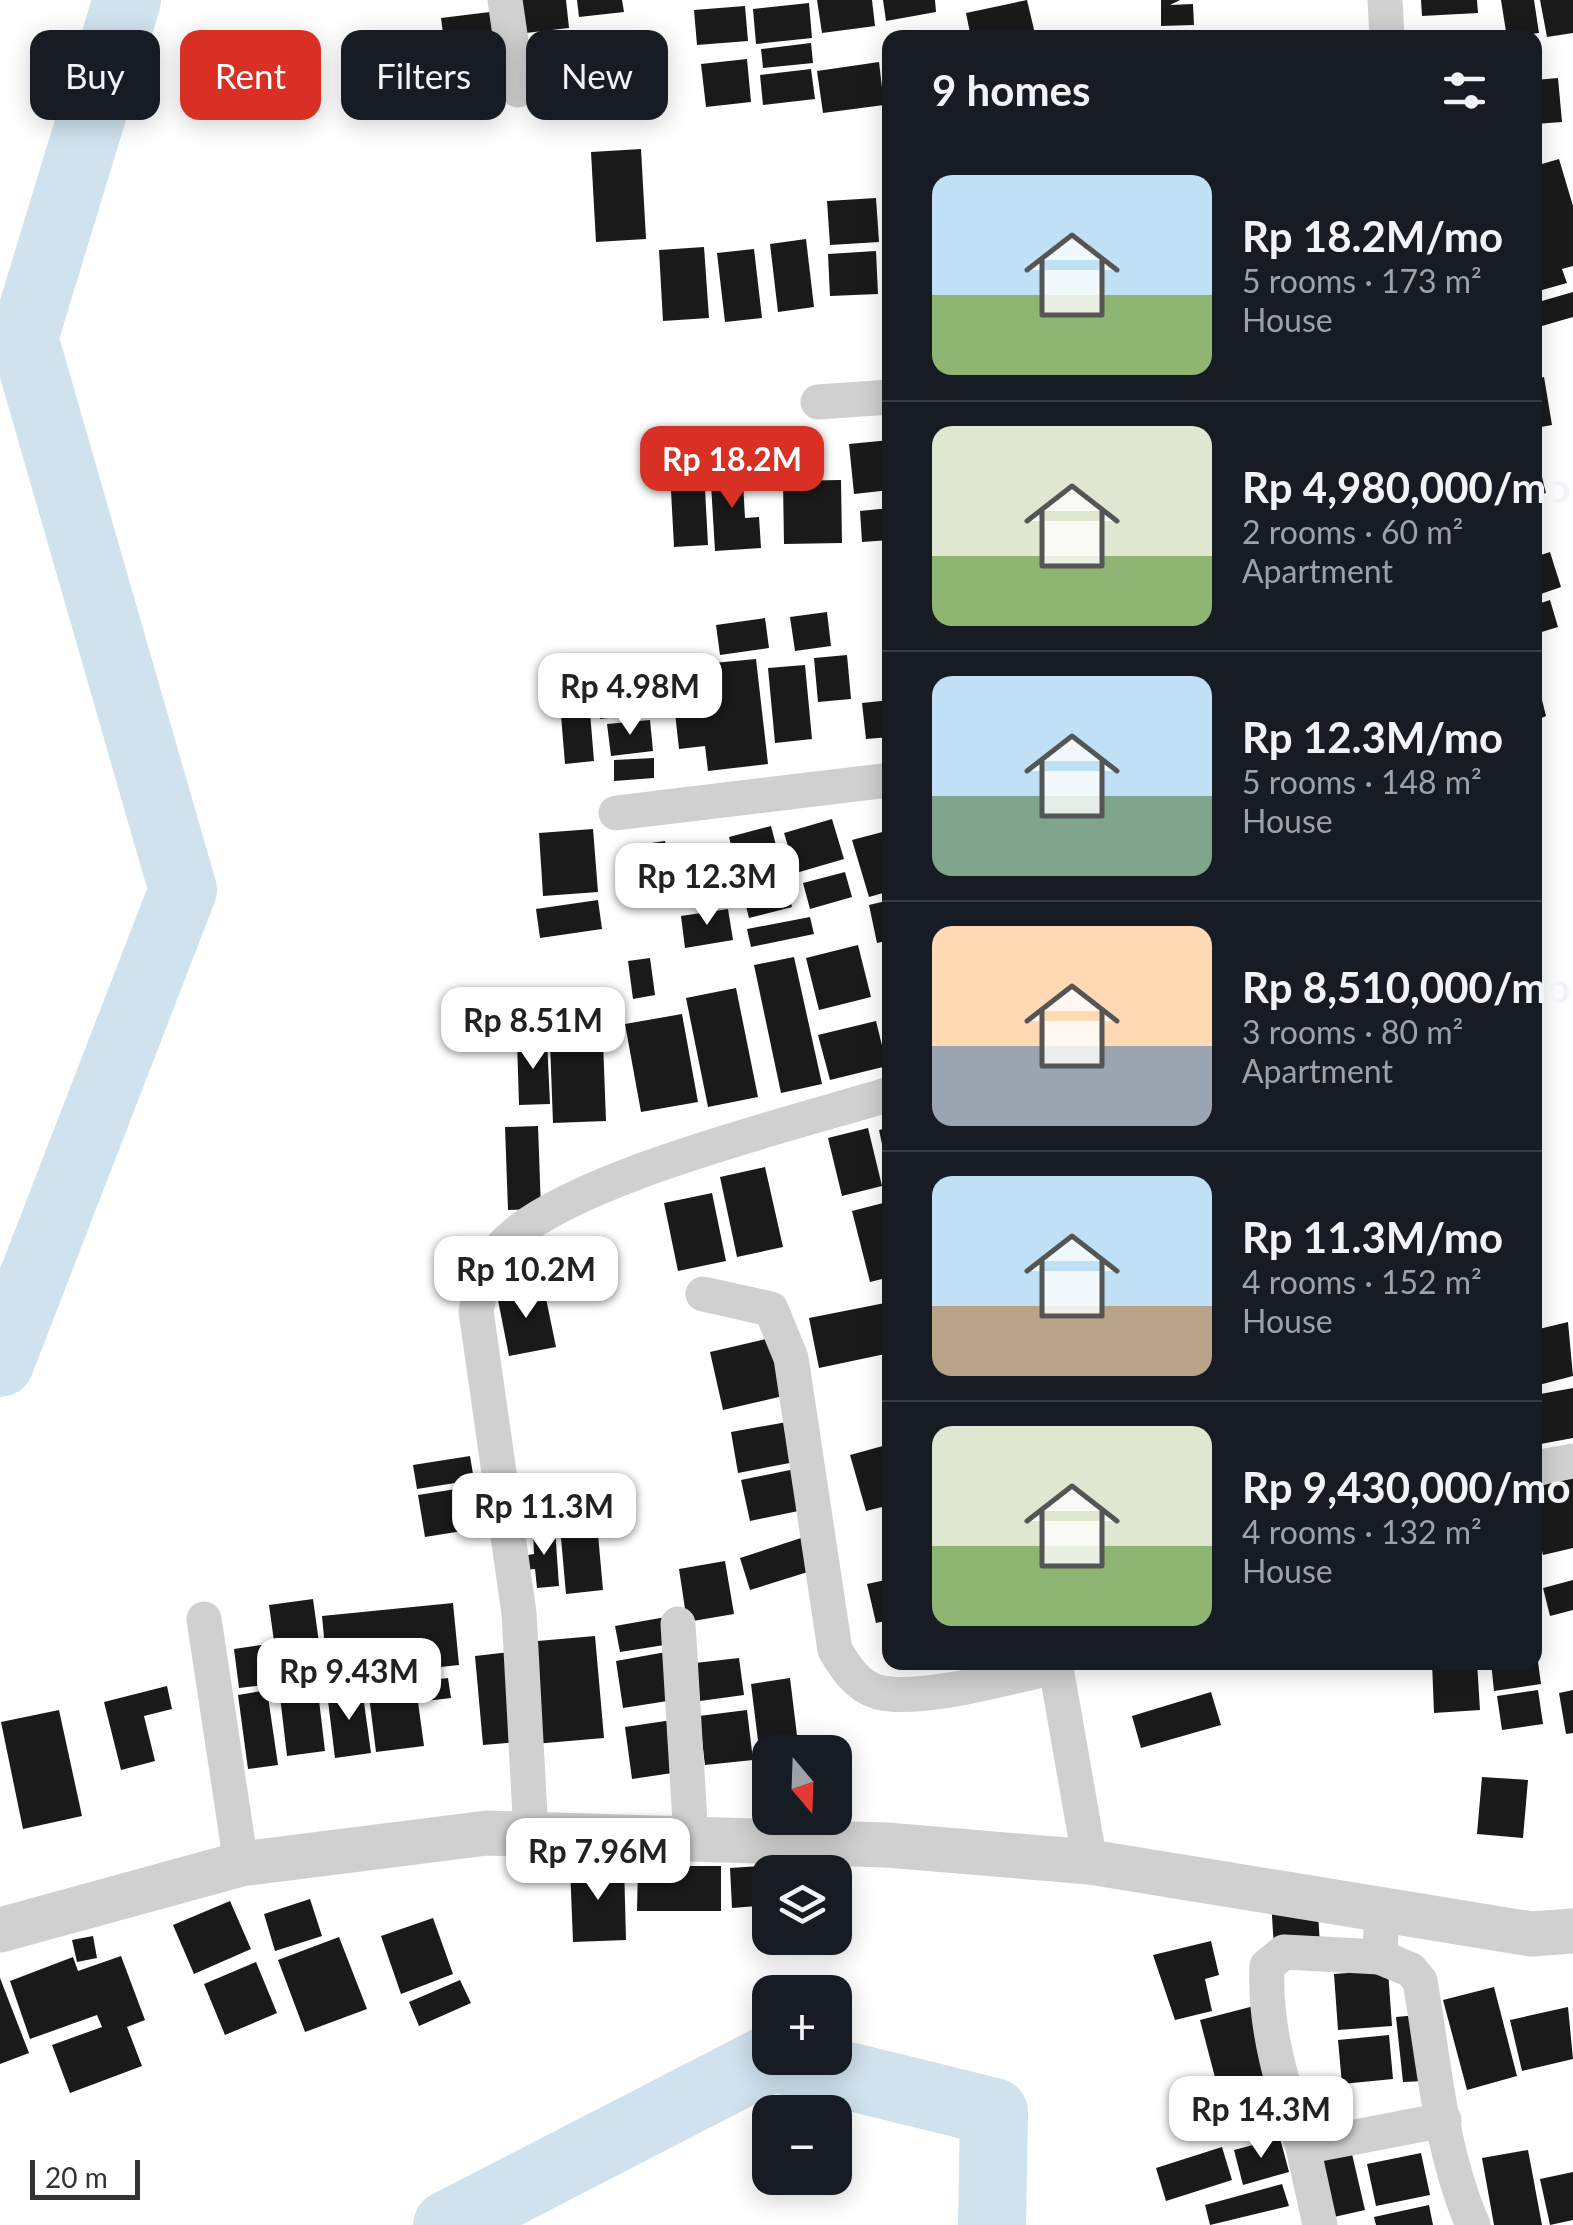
<!DOCTYPE html>
<meta charset="utf-8">
<style>
:root{--surface:#171b24;--page:#20242c;--text:#f1f3f6;--muted:#9ea1a6;--line:#363941;--accent:#d93025}
body{margin:0;font-family:Lato,sans-serif;background:var(--page);color:var(--text);height:100vh;display:flex;flex-direction:column;font-size:38px;white-space:nowrap}
*{box-sizing:border-box;margin:0}
p{font-size:32px;color:var(--muted)}
.icon{flex:none;width:55px;height:55px;fill:none;stroke:currentColor;stroke-width:2;stroke-linecap:round;stroke-linejoin:round}
.map{position:relative;flex:1;overflow:hidden}
.panel{position:absolute;left:882px;top:30px;width:660px;height:1640px;display:flex;flex-direction:column;background:var(--surface);border-radius:20px;box-shadow:0 5px 25px #0003}
.panel>*{flex:none}
.top-card{position:absolute;left:30px;top:30px;width:702px;height:90px;display:flex;gap:20px}
.needle{width:65px;rotate:161deg}
.fabs{position:absolute;left:752px;top:1735px;display:grid;gap:20px}
.fabs a{display:grid;place-items:center;width:100px;height:100px;border-radius:20px;background:var(--surface);box-shadow:0 5px 25px #0003;font-size:50px}
.scale{position:absolute;left:30px;bottom:25px;width:110px;box-sizing:border-box;padding-left:10px;border:5px solid #333;border-top:0;font-size:28px;line-height:35px;white-space:nowrap;color:#333;-webkit-text-stroke:8px #fff;paint-order:stroke}
.price{position:absolute;translate:-50% -85px;padding:0 22px;border-radius:20px;background:#fff;color:#222;font-size:32px;line-height:65px;filter:drop-shadow(0 2px 5px #0008)}
.price::after{content:'';position:absolute;left:50%;top:60px;width:30px;height:22px;margin-left:-15px;background:inherit;clip-path:polygon(0 0,100% 0,50% 100%)}
.price.on{background:var(--accent);color:#fff}
ul{padding:0;list-style:none}
li{display:flex;align-items:center;gap:30px;height:250px;padding:0 50px}
li+li{border-top:2px solid var(--line)}
li span{display:grid;place-items:center;flex:none;width:280px;height:200px;border-radius:20px;color:#555}
li>.icon{margin-inline-start:auto}
span .icon{width:120px;height:120px;fill:#fffc;stroke-width:1}
li b{font-size:42px}
h2{display:flex;justify-content:space-between;align-items:center;height:120px;padding:0 50px;font-size:42px}
.tag{padding:0 35px;border-radius:20px;background:var(--surface);box-shadow:0 5px 25px #0003;font-size:35px;line-height:90px}
.tag.on{background:var(--accent);color:#fff}
.map>svg:first-child{display:block}
</style>
<div class="map">
<svg width="1573" height="2225" viewBox="0 0 1573 2225">
<rect width="100%" height="100%" fill="#fff"/>
<g fill="none" stroke-linecap="round" stroke-linejoin="round">
<g stroke="#cfe2ee" stroke-width="68">
<polyline points="0,1363 183,890 24,338 127,0"/>
<polyline points="775,2058 994,2112 992,2225"/>
<polyline points="447,2225 771,2058"/>
</g>
</g>
<g fill="#1a1a1a">
<polygon points="513,0 566,0 569,28 517,34"/>
<polygon points="577,0 622,0 624,12 579,17"/>
<polygon points="817,0 872,0 875,26 822,33"/>
<polygon points="883,0 935,0 936,12 886,21"/>
<polygon points="1027,0 1036,38 971,38 966,13"/>
<polygon points="1161,0 1180,0 1170,5 1193,4 1194,25 1161,26"/>
<polygon points="1421,0 1477,0 1478,13 1422,16"/>
<polygon points="1501,0 1534,0 1539,33 1507,38"/>
<polygon points="1540,0 1573,0 1573,33 1547,37"/>
<polygon points="809,3 812,38 756,44 753,9"/>
<polygon points="745,6 748,41 697,45 694,10"/>
<polygon points="498,11 503,51 446,57 441,18"/>
<polygon points="565,42 569,72 524,78 521,49"/>
<polygon points="811,43 813,63 763,68 761,49"/>
<polygon points="499,58 504,91 452,99 447,67"/>
<polygon points="747,59 751,102 706,107 701,64"/>
<polygon points="879,62 884,105 823,113 817,71"/>
<polygon points="627,69 633,100 576,109 571,78"/>
<polygon points="811,69 815,99 763,105 760,75"/>
<polygon points="1558,78 1562,122 1535,124 1535,80"/>
<polygon points="641,149 646,239 596,242 591,152"/>
<polygon points="1559,159 1573,206 1573,266 1562,269 1567,283 1535,292 1535,191 1539,190 1535,166"/>
<polygon points="876,198 879,242 830,245 827,201"/>
<polygon points="806,239 814,307 778,312 770,244"/>
<polygon points="704,247 709,318 663,321 659,250"/>
<polygon points="754,249 762,318 725,322 717,253"/>
<polygon points="876,251 878,294 830,296 828,254"/>
<polygon points="1573,292 1573,317 1535,328 1535,303"/>
<polygon points="1544,377 1552,425 1535,428 1535,379"/>
<polygon points="890,440 890,490 854,494 849,444"/>
<polygon points="1535,450 1546,493 1535,496"/>
<polygon points="703,451 708,545 674,547 670,472 689,470 688,453"/>
<polygon points="742,465 745,518 759,517 761,548 715,551 710,467"/>
<polygon points="841,480 842,543 784,544 783,481"/>
<polygon points="890,508 890,540 862,542 860,511"/>
<polygon points="1550,552 1561,587 1535,596 1535,557"/>
<polygon points="1550,600 1558,627 1535,634 1535,605"/>
<polygon points="827,612 831,646 795,651 790,617"/>
<polygon points="765,618 769,648 720,655 716,625"/>
<polygon points="847,655 851,699 818,702 814,658"/>
<polygon points="756,659 768,764 708,771 705,746 679,749 670,667"/>
<polygon points="805,665 812,739 775,743 768,668"/>
<polygon points="1536,676 1546,716 1535,721 1535,676"/>
<polygon points="648,681 651,713 600,719 596,687"/>
<polygon points="588,688 594,761 565,764 559,691"/>
<polygon points="890,700 890,737 866,739 862,703"/>
<polygon points="650,720 653,751 611,756 607,724"/>
<polygon points="654,758 654,778 614,781 614,760"/>
<polygon points="832,819 844,859 796,873 784,833"/>
<polygon points="771,826 792,907 749,918 729,837"/>
<polygon points="593,829 598,892 543,896 539,833"/>
<polygon points="890,830 890,891 869,897 852,840"/>
<polygon points="665,841 674,896 634,903 624,847"/>
<polygon points="727,866 732,899 686,906 681,873"/>
<polygon points="845,872 852,897 810,909 803,883"/>
<polygon points="598,900 602,929 540,938 536,909"/>
<polygon points="890,900 890,940 877,943 869,905"/>
<polygon points="728,909 733,940 685,948 681,916"/>
<polygon points="810,917 814,934 751,947 747,929"/>
<polygon points="858,945 871,997 819,1010 806,958"/>
<polygon points="794,957 822,1084 781,1093 754,965"/>
<polygon points="650,958 655,995 633,999 628,961"/>
<polygon points="736,988 758,1097 708,1107 686,998"/>
<polygon points="602,1004 604,1033 548,1037 546,1008"/>
<polygon points="682,1014 698,1102 641,1112 625,1024"/>
<polygon points="876,1021 887,1066 830,1080 818,1035"/>
<polygon points="547,1039 550,1104 519,1105 517,1040"/>
<polygon points="603,1041 606,1121 553,1123 550,1043"/>
<polygon points="538,1126 541,1209 508,1210 505,1127"/>
<polygon points="890,1127 890,1172 888,1172 879,1130"/>
<polygon points="868,1128 882,1186 842,1196 828,1138"/>
<polygon points="765,1167 783,1247 737,1257 720,1177"/>
<polygon points="712,1193 726,1261 678,1271 664,1203"/>
<polygon points="887,1202 890,1277 870,1282 852,1211"/>
<polygon points="543,1284 556,1347 509,1356 497,1295"/>
<polygon points="890,1302 890,1353 819,1368 809,1318"/>
<polygon points="1568,1322 1573,1376 1535,1386 1535,1330"/>
<polygon points="770,1338 783,1396 723,1410 710,1352"/>
<polygon points="1573,1388 1573,1438 1535,1445 1535,1395"/>
<polygon points="787,1422 795,1462 738,1473 731,1432"/>
<polygon points="890,1444 890,1505 866,1511 850,1455"/>
<polygon points="470,1456 474,1480 417,1489 413,1465"/>
<polygon points="800,1468 808,1509 750,1521 741,1480"/>
<polygon points="1573,1478 1573,1548 1543,1555 1535,1521 1535,1487"/>
<polygon points="475,1486 481,1528 425,1537 418,1495"/>
<polygon points="597,1523 603,1590 566,1594 560,1527"/>
<polygon points="555,1528 559,1586 537,1588 535,1569 523,1570 522,1556 534,1554 533,1529"/>
<polygon points="801,1538 811,1571 750,1590 740,1558"/>
<polygon points="725,1561 734,1614 687,1622 679,1569"/>
<polygon points="890,1579 890,1620 876,1623 867,1584"/>
<polygon points="1573,1580 1573,1610 1550,1616 1543,1588"/>
<polygon points="313,1599 320,1650 276,1656 269,1605"/>
<polygon points="453,1603 459,1665 328,1679 322,1616"/>
<polygon points="666,1617 671,1644 620,1652 615,1626"/>
<polygon points="595,1636 604,1738 534,1744 526,1642"/>
<polygon points="268,1644 274,1684 239,1688 234,1649"/>
<polygon points="510,1652 519,1742 483,1745 475,1656"/>
<polygon points="666,1652 674,1700 623,1708 616,1661"/>
<polygon points="739,1658 744,1695 700,1701 695,1663"/>
<polygon points="1432,1662 1477,1662 1480,1710 1434,1713"/>
<polygon points="1491,1662 1538,1662 1541,1684 1494,1691"/>
<polygon points="315,1666 325,1751 287,1756 277,1671"/>
<polygon points="448,1678 451,1698 418,1702 424,1746 376,1752 368,1688"/>
<polygon points="790,1678 799,1752 770,1752 760,1757 751,1684"/>
<polygon points="167,1686 172,1709 144,1716 155,1761 121,1770 104,1702"/>
<polygon points="362,1688 371,1753 335,1758 327,1693"/>
<polygon points="267,1690 278,1765 248,1769 238,1695"/>
<polygon points="1538,1690 1543,1724 1502,1730 1497,1696"/>
<polygon points="1573,1690 1573,1733 1566,1734 1559,1693"/>
<polygon points="1211,1692 1221,1725 1141,1748 1132,1716"/>
<polygon points="59,1710 82,1816 23,1829 1,1722"/>
<polygon points="747,1710 753,1760 705,1765 699,1716"/>
<polygon points="672,1720 679,1772 632,1779 625,1727"/>
<polygon points="1482,1777 1528,1780 1523,1838 1477,1834"/>
<polygon points="624,1864 626,1940 573,1942 570,1866"/>
<polygon points="777,1865 778,1872 770,1872 770,1905 732,1908 730,1868"/>
<polygon points="638,1866 721,1866 721,1911 637,1911"/>
<polygon points="310,1899 322,1936 275,1951 264,1914"/>
<polygon points="1317,1899 1320,1944 1274,1947 1271,1901"/>
<polygon points="230,1901 251,1949 194,1974 173,1925"/>
<polygon points="433,1918 453,1974 401,1994 381,1936"/>
<polygon points="93,1936 97,1958 77,1962 72,1940"/>
<polygon points="339,1937 367,2009 305,2032 278,1960"/>
<polygon points="1211,1941 1219,1975 1205,1979 1212,2011 1175,2020 1153,1955"/>
<polygon points="121,1956 145,2020 127,2027 142,2066 70,2093 52,2045 102,2027 97,2015 30,2039 10,1981 73,1957 78,1971"/>
<polygon points="256,1962 277,2013 225,2035 204,1984"/>
<polygon points="1388,1970 1392,2026 1338,2030 1334,1974"/>
<polygon points="0,1978 29,2053 0,2064"/>
<polygon points="460,1980 471,2003 419,2026 409,2002"/>
<polygon points="1494,1987 1517,2076 1467,2090 1443,2000"/>
<polygon points="1254,2006 1277,2093 1223,2108 1200,2020"/>
<polygon points="1568,2007 1573,2059 1522,2071 1510,2020"/>
<polygon points="1418,2015 1425,2081 1403,2082 1396,2017"/>
<polygon points="1389,2035 1393,2079 1342,2084 1338,2040"/>
<polygon points="1280,2138 1289,2172 1243,2185 1234,2150"/>
<polygon points="1222,2147 1232,2180 1166,2201 1156,2168"/>
<polygon points="1528,2150 1542,2225 1494,2225 1482,2158"/>
<polygon points="1421,2153 1430,2195 1376,2206 1367,2164"/>
<polygon points="1352,2154 1365,2210 1334,2217 1321,2161"/>
<polygon points="1573,2172 1573,2220 1550,2225 1540,2179"/>
<polygon points="1282,2184 1289,2206 1210,2225 1205,2205"/>
<polygon points="1429,2205 1433,2225 1376,2225 1374,2217"/>
</g>
<g fill="none" stroke-linecap="round" stroke-linejoin="round">
<g stroke="#d0d0d0" stroke-width="35">
<polyline points="505,0 518,90"/>
<polyline points="1385,0 1387,38"/>
<polyline points="818,402 890,397"/>
<polyline points="616,813 890,780"/>
<path d="M703 1294 771 1309 791 1358 835 1650C845 1667 857 1686 878 1692 920 1703 1011 1676 1055 1667"/>
<polyline points="1535,1468 1573,1461"/>
<polyline points="204,1619 241,1864"/>
<polyline points="678,1624 691,1839"/>
<polyline points="1055,1662 1090,1862"/>
<path d="M531 1834 519 1613 476 1311C481 1287 485 1267 501 1248 557 1180 800 1122 890 1094"/>
<path d="M1382 1907 1380 1957 1411 1970 1420 1981C1434 2061 1440 2150 1473 2225"/>
<path d="M1303 2147C1283 2088 1264 2029 1267 1966L1284 1952 1380 1957"/>
<polyline points="1320,2225 1303,2147 1444,2120"/>
</g>
<polyline stroke="#d0d0d0" stroke-width="45" points="0,1930 241,1864 487,1833 887,1845 1090,1862 1531,1934 1573,1931"/>
</g>
</svg>
<div class="fabs">
<a><svg class="needle" viewBox="-14 -14 28 28"><path d="M0-13l5 13h-10z" fill="#e53935"/><path d="M0 13l5-13h-10z" fill="#9ea1a6"/></svg></a>
<a><svg class="icon" aria-label="layers" viewBox="0 0 24 24"><path d="M12 4l9 5-9 5-9-5zM3 14l9 5 9-5"/></svg></a>
<a>+</a>
<a>−</a>
</div>
<div class="scale">20 m</div>
<b class="price on" style="left:732px;top:511px">Rp 18.2M</b>
<b class="price" style="left:630px;top:738px">Rp 4.98M</b>
<b class="price" style="left:707px;top:928px">Rp 12.3M</b>
<b class="price" style="left:533px;top:1072px">Rp 8.51M</b>
<b class="price" style="left:526px;top:1321px">Rp 10.2M</b>
<b class="price" style="left:544px;top:1558px">Rp 11.3M</b>
<b class="price" style="left:349px;top:1723px">Rp 9.43M</b>
<b class="price" style="left:598px;top:1903px">Rp 7.96M</b>
<b class="price" style="left:1261px;top:2161px">Rp 14.3M</b>
<div class="top-card">
<a class="tag">Buy</a>
<a class="tag on">Rent</a>
<a class="tag">Filters</a>
<a class="tag">New</a>
</div>
<section class="panel">
<h2>9 homes<svg class="icon" aria-label="filters" viewBox="0 0 24 24"><path d="M4 7h16M4 17h16"/><circle cx="9" cy="7" r="2"/><circle cx="15" cy="17" r="2"/></svg></h2>
<ul>
<li><span style="background:linear-gradient(#bfe0f5 60%,#8fb573 0)"><svg class="icon" aria-label="home" viewBox="0 0 24 24"><path d="M3 11l9-7 9 7M6 9v11h12V9"/></svg></span><div><b>Rp 18.2M/mo</b><p>5 rooms · 173 m²</p><p>House</p></div></li>
<li><span style="background:linear-gradient(#dfe7d0 65%,#8fb573 0)"><svg class="icon" aria-label="home" viewBox="0 0 24 24"><path d="M3 11l9-7 9 7M6 9v11h12V9"/></svg></span><div><b>Rp 4,980,000/mo</b><p>2 rooms · 60 m²</p><p>Apartment</p></div></li>
<li><span style="background:linear-gradient(#bfe0f5 60%,#7fa58c 0)"><svg class="icon" aria-label="home" viewBox="0 0 24 24"><path d="M3 11l9-7 9 7M6 9v11h12V9"/></svg></span><div><b>Rp 12.3M/mo</b><p>5 rooms · 148 m²</p><p>House</p></div></li>
<li><span style="background:linear-gradient(#ffd9b3 60%,#9aa5b1 0)"><svg class="icon" aria-label="home" viewBox="0 0 24 24"><path d="M3 11l9-7 9 7M6 9v11h12V9"/></svg></span><div><b>Rp 8,510,000/mo</b><p>3 rooms · 80 m²</p><p>Apartment</p></div></li>
<li><span style="background:linear-gradient(#bfe0f5 65%,#b9a48a 0)"><svg class="icon" aria-label="home" viewBox="0 0 24 24"><path d="M3 11l9-7 9 7M6 9v11h12V9"/></svg></span><div><b>Rp 11.3M/mo</b><p>4 rooms · 152 m²</p><p>House</p></div></li>
<li><span style="background:linear-gradient(#dfe7d0 60%,#8fb573 0)"><svg class="icon" aria-label="home" viewBox="0 0 24 24"><path d="M3 11l9-7 9 7M6 9v11h12V9"/></svg></span><div><b>Rp 9,430,000/mo</b><p>4 rooms · 132 m²</p><p>House</p></div></li>
</ul>
</section>
</div>
